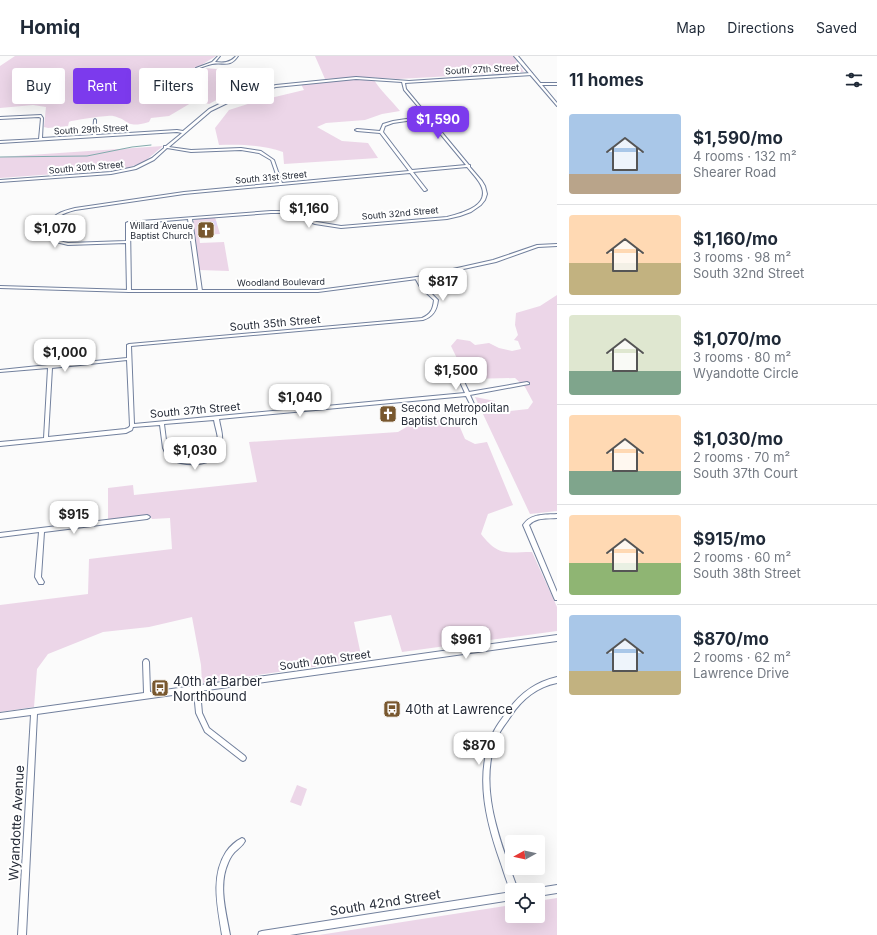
<!DOCTYPE html>
<meta charset="utf-8">
<style>
:root{--surface:#fff;--page:#f2f2f3;--text:#1f2937;--muted:#747a83;--line:#e0e1e3;--accent:#7c3aed}
body{margin:0;font-family:Inter,sans-serif;background:var(--page);color:var(--text);height:100vh;display:flex;flex-direction:column;font-size:15px;white-space:nowrap}
*{box-sizing:border-box;margin:0}
p{font-size:13px;color:var(--muted)}
.icon{flex:none;width:22px;height:22px;fill:none;stroke:currentColor;stroke-width:2;stroke-linecap:round;stroke-linejoin:round}
.map{position:relative;flex:1;overflow:hidden}
.drawer{display:flex;flex-direction:column;background:var(--surface);width:320px}
.drawer>*{flex:none}
.hud{position:absolute;left:12px;top:12px;width:380px;height:36px;display:flex;gap:8px}
.needle{width:26px;rotate:262deg}
.buttons{position:absolute;left:505px;top:779px;display:grid;gap:8px}
.buttons a{display:grid;place-items:center;width:40px;height:40px;border-radius:4px;background:var(--surface);box-shadow:0 4px 16px #0002;font-size:20px}
.price{position:absolute;translate:-50% -34px;padding:0 9px;border-radius:8px;background:#fff;color:#222;font-size:13px;line-height:26px;filter:drop-shadow(0 1px 2px #0008)}
.price::after{content:'';position:absolute;left:50%;top:24px;width:12px;height:9px;margin-left:-6px;background:inherit;clip-path:polygon(0 0,100% 0,50% 100%)}
.price.on{background:var(--accent);color:#fff}
ul{padding:0;list-style:none}
li{display:flex;align-items:center;gap:12px;height:100px;padding:0 12px}
li+li{border-top:1px solid var(--line)}
li span{display:grid;place-items:center;flex:none;width:112px;height:80px;border-radius:4px;color:#555}
li>.icon{margin-inline-start:auto}
span .icon{width:48px;height:48px;fill:#fffc;stroke-width:1}
li b{font-size:17px}
h2{display:flex;justify-content:space-between;align-items:center;height:48px;padding:0 12px;font-size:17px}
.tag{padding:0 14px;border-radius:4px;background:var(--surface);box-shadow:0 4px 16px #0002;font-size:14px;line-height:36px}
.tag.on{background:var(--accent);color:#fff}
header{display:flex;align-items:center;gap:24px;box-sizing:border-box;height:56px;padding:0 20px;background:var(--surface);border-bottom:1px solid var(--line)}
header strong{font-size:19px}
nav{display:flex;gap:22px;margin-inline-start:auto;font-size:14px}
main{display:flex;flex:1;min-height:0}
.map>svg:first-child{display:block}
</style>
<header>
<strong>Homiq</strong>
<nav><a>Map</a><a>Directions</a><a>Saved</a></nav>
</header>
<main>
<div class="map">
<svg width="557" height="879" viewBox="0 0 557 879">
<rect width="100%" height="100%" fill="#fbfbfb"/>
<g fill="#ecd6e8">
<path d="M15 0H216L203 8 204 12 252 16 250 33 220 42 209 48 196 44 169 60 151 62 149 66C125 73 131 64 113 60 109 59 73 64 69 66L68 70 48 72 44 71 46 51 33 49 0 52V10Z"/>
<polygon points="315,0 513,0 524,16 398,23 363,21 325,23"/>
<path d="M353 23 374 24C381 35 391 44 400 55L382 58 365 64 326 67 317 71 342 85 368 87 378 102 284 108 283 96C263 89 240 88 219 89L215 72 229 54 254 46 304 34 301 28Z"/>
<polygon points="163,90 144,106 124,113 0,122 0,101"/>
<polygon points="215,161 220,178 199,179 200,187 224,186 229,215 199,214 193,165 196,163"/>
<polygon points="557,239 557,455 530,458 475,341 495,345 501,356 528,353 533,346 525,331 515,322 467,323 451,290 457,283 470,285 475,289 489,287 499,292 512,295 521,293 518,285 514,284 518,279 515,269 516,257 540,250"/>
<path d="M456 362 465 383 475 388 487 386 513 449 488 458 481 478C499 501 506 496 532 496L557 551V575L402 596 391 559 354 566 362 604 202 627 201 609 192 561 149 571 103 576 48 598 37 613 34 651 0 656V549L88 538 89 503 172 493 170 462 152 463 149 459 108 464V432L133 429 134 439 257 426 249 386 398 376 415 366Z"/>
<polygon points="297,729 307,733 301,750 290,746"/>
<polygon points="557,842 557,879 319,879 512,849 512,860 538,860 538,845"/>
</g>
<g fill="none" stroke-linecap="round" stroke-linejoin="round">
<polyline stroke="#82abad" stroke-width="1" points="0,101 87,100 132,91 151,89"/>
</g>
<polygon fill="#e0d6f9" points="216,165 217,170 210,171 211,177 202,178 201,167"/>
<g fill="none" stroke-linecap="round" stroke-linejoin="round">
<defs>
<g id="minor">
<path d="M218 0H220L215 6C223 7 230 7 236 0H238C230 12 224 6 212 8 207 9 202 11 197 13L196 12 212 6Z"/>
<path d="M531 17H532V19L405 27 406 33 469 109H470V111L482 125 485 130 487 138 485 144 481 149 471 156 460 160 447 163 341 172 315 168 286 157H271L192 163 202 235 200 236 198 235 188 163 130 168 131 235 129 236 127 235 126 187 68 189 56 186 50 183 46 176 44 172C51 159 62 155 75 152L184 136 279 127 271 104 259 97 241 94 191 96 167 92 154 104 136 113 111 118 0 126V124L111 116 134 111 152 102 164 92V90H166L182 77 177 76 0 87V85L39 83 41 62 39 61 0 63V61L41 59 43 62 42 82 93 79 94 64 95 63 96 64V79L177 74 183 75 209 53 238 39 276 29 356 21 409 25ZM356 23 402 26 404 34 426 60 393 65 383 68 380 75 357 73 355 74 357 75 380 77 409 115 282 127 274 104 261 95 241 92 191 94 169 91 211 55 240 41 276 31ZM427 62 466 109 412 114 383 76 385 70 393 67ZM467 111C471 116 476 121 479 126 494 149 463 157 447 161L341 170 317 166 286 155H271L128 166 126 167V185L68 187C58 185 51 182 48 172 54 161 64 157 75 154L184 138 410 117 424 135H425L427 134 413 116Z"/>
<rect x="539" y="27" width="18" height="2"/>
<path d="M416 221H418L423 229 438 244C437 254 433 261 423 264L131 290 134 368 465 337 455 315 457 314 459 315 469 336 527 326 529 327V328L470 339 474 348 472 350 470 348 466 340 219 363C220 370 223 378 222 385 221 413 187 411 168 403L163 392 160 369 133 371 132 374 126 377 0 390V386L44 382 48 312 0 316V314L48 309 52 289H53L55 290 52 309 127 302V289L129 288 422 262C431 258 433 253 434 244L420 231 415 222ZM127 304 130 370 128 372 125 373 48 381 52 312ZM214 364C215 371 218 378 218 385 216 408 187 407 172 401L167 392 164 368Z"/>
<path d="M557 458V462C547 463 536 461 529 469L557 536V544H555L554 542 523 469C531 457 545 459 557 458Z"/>
<polygon points="147,459 149,460 150,461 149,462 147,463 44,476 41,521 44,526 43,528 39,528 35,521 39,476 0,481 0,477"/>
<polygon points="557,579 557,585 200,635 202,657 209,672 245,700 246,702 245,704 243,705 241,704 205,676 196,657 194,636 37,658 26,879 18,879 31,659 0,663 0,657 144,637 143,606 144,604 146,603 148,604 149,606 150,636"/>
<path d="M557 621V627C537 631 522 643 511 660 507 666 501 673 498 680 476 728 501 788 518 834H512V837C507 828 504 816 500 805 486 765 474 718 493 677 496 670 501 664 506 657 519 638 535 626 557 621Z"/>
<path d="M242 782 244 783 245 785C243 789 240 791 237 794 233 797 230 802 228 807 218 829 226 856 230 879H222C218 852 210 821 226 796 230 790 236 785 242 782Z"/>
</g>
<g id="tertiary">
<polygon points="514,0 518,0 557,47 557,50"/>
<polygon points="557,188 557,190 538,191 496,206 417,223 318,236 129,236 0,232 0,230 129,234 318,234 417,221 493,204 537,189"/>
<polygon points="557,829 557,837 538,840 538,834 535,834 538,832"/>
<polygon points="512,836 512,844 290,879 258,879 259,876 262,875"/>
</g>
</defs>
<use href="#minor" stroke="#72809d" stroke-width="2"/>
<use href="#tertiary" stroke="#72809d" stroke-width="2"/>
<use href="#minor" fill="#fff" fill-rule="evenodd"/>
<use href="#tertiary" fill="#fff" fill-rule="evenodd"/>
</g>
<defs>
<symbol id="church-square" viewBox="-11 -11 22 22"><rect x="-9" y="-9" width="18" height="18" rx="4" fill="#78572e" stroke="#fff"/><path d="M-1.2-6h2.4v3.5h3.3v2.4h-3.3V6h-2.4V-.1h-3.3v-2.4h3.3Z" fill="#fff"/></symbol>
<symbol id="bus-square" viewBox="-11 -11 22 22"><rect x="-9" y="-9" width="18" height="18" rx="4" fill="#78572e" stroke="#fff"/><path d="M-5-6H5V4H4V6H2V4H-2V6H-4V4H-5ZM-3.5-4V0h7V-4ZM-3.5 1.2v1.5H-2V1.2ZM2 1.2v1.5H3.5V1.2Z" fill="#fff"/></symbol>
</defs>
<g fill-rule="evenodd">
<use href="#church-square" x="196" y="164" width="20" height="20"/>
<use href="#church-square" x="378" y="348" width="20" height="20"/>
<use href="#bus-square" x="150" y="622" width="20" height="20"/>
<use href="#bus-square" x="382" y="643" width="20" height="20"/>
</g>
<g text-anchor="middle" dominant-baseline="central" stroke-width="4" stroke-linejoin="round" paint-order="stroke">
<g font-size="9" fill="#272d39" stroke="#fff">
<text transform="translate(482 13) rotate(-3)">South 27th Street</text>
<text transform="translate(91 73) rotate(-3)">South 29th Street</text>
<text transform="translate(86 111) rotate(-5)">South 30th Street</text>
<text transform="translate(271 121) rotate(-5)">South 31st Street</text>
<text transform="translate(400 157) rotate(-5)">South 32nd Street</text>
<text transform="translate(281 226) rotate(-1)">Woodland Boulevard</text>
</g>
<g font-size="9" fill="#272d39" stroke="#fff" text-anchor="end">
<text x="193" y="169">Willard Avenue<tspan x="193" dy="10">Baptist Church</tspan></text>
</g>
<g font-size="11" fill="#272d39" stroke="#fff">
<text transform="translate(275 267) rotate(-5)">South 35th Street</text>
<text transform="translate(195 354) rotate(-5)">South 37th Street</text>
<text transform="translate(325 604) rotate(-8)">South 40th Street</text>
</g>
<g font-size="11" fill="#272d39" stroke="#fff" text-anchor="start">
<text x="401" y="352">Second Metropolitan<tspan x="401" dy="13">Baptist Church</tspan></text>
</g>
<g font-size="13" fill="#272d39" stroke="#fff" text-anchor="start">
<text x="173" y="625">40th at Barber<tspan x="173" dy="15">Northbound</tspan></text>
<text x="405" y="653">40th at Lawrence</text>
</g>
<g font-size="13" fill="#272d39" stroke="#fff">
<text transform="translate(16 767) rotate(-87)">Wyandotte Avenue</text>
<text transform="translate(385 846) rotate(-9)">South 42nd Street</text>
</g>
</g>
</svg>
<div class="buttons">
<a><svg class="needle" viewBox="-14 -14 28 28"><path d="M0-13l5 13h-10z" fill="#e53935"/><path d="M0 13l5-13h-10z" fill="#747a83"/></svg></a>
<a><svg class="icon" aria-label="locate" viewBox="0 0 24 24"><circle cx="12" cy="12" r="6"/><path d="M12 2v4M12 18v4M2 12h4M18 12h4"/></svg></a>
</div>
<b class="price on" style="left:438px;top:84px">$1,590</b>
<b class="price" style="left:309px;top:173px">$1,160</b>
<b class="price" style="left:55px;top:193px">$1,070</b>
<b class="price" style="left:443px;top:246px">$817</b>
<b class="price" style="left:65px;top:317px">$1,000</b>
<b class="price" style="left:456px;top:335px">$1,500</b>
<b class="price" style="left:300px;top:362px">$1,040</b>
<b class="price" style="left:195px;top:415px">$1,030</b>
<b class="price" style="left:74px;top:479px">$915</b>
<b class="price" style="left:466px;top:604px">$961</b>
<b class="price" style="left:479px;top:710px">$870</b>
<div class="hud">
<a class="tag">Buy</a>
<a class="tag on">Rent</a>
<a class="tag">Filters</a>
<a class="tag">New</a>
</div>
</div>
<section class="drawer">
<h2>11 homes<svg class="icon" aria-label="filters" viewBox="0 0 24 24"><path d="M4 7h16M4 17h16"/><circle cx="9" cy="7" r="2"/><circle cx="15" cy="17" r="2"/></svg></h2>
<ul>
<li><span style="background:linear-gradient(#a9c7e8 75%,#b9a48a 0)"><svg class="icon" aria-label="home" viewBox="0 0 24 24"><path d="M3 11l9-7 9 7M6 9v11h12V9"/></svg></span><div><b>$1,590/mo</b><p>4 rooms · 132 m²</p><p>Shearer Road</p></div></li>
<li><span style="background:linear-gradient(#ffd9b3 60%,#c2b280 0)"><svg class="icon" aria-label="home" viewBox="0 0 24 24"><path d="M3 11l9-7 9 7M6 9v11h12V9"/></svg></span><div><b>$1,160/mo</b><p>3 rooms · 98 m²</p><p>South 32nd Street</p></div></li>
<li><span style="background:linear-gradient(#dfe7d0 70%,#7fa58c 0)"><svg class="icon" aria-label="home" viewBox="0 0 24 24"><path d="M3 11l9-7 9 7M6 9v11h12V9"/></svg></span><div><b>$1,070/mo</b><p>3 rooms · 80 m²</p><p>Wyandotte Circle</p></div></li>
<li><span style="background:linear-gradient(#ffd9b3 70%,#7fa58c 0)"><svg class="icon" aria-label="home" viewBox="0 0 24 24"><path d="M3 11l9-7 9 7M6 9v11h12V9"/></svg></span><div><b>$1,030/mo</b><p>2 rooms · 70 m²</p><p>South 37th Court</p></div></li>
<li><span style="background:linear-gradient(#ffd9b3 60%,#8fb573 0)"><svg class="icon" aria-label="home" viewBox="0 0 24 24"><path d="M3 11l9-7 9 7M6 9v11h12V9"/></svg></span><div><b>$915/mo</b><p>2 rooms · 60 m²</p><p>South 38th Street</p></div></li>
<li><span style="background:linear-gradient(#a9c7e8 70%,#c2b280 0)"><svg class="icon" aria-label="home" viewBox="0 0 24 24"><path d="M3 11l9-7 9 7M6 9v11h12V9"/></svg></span><div><b>$870/mo</b><p>2 rooms · 62 m²</p><p>Lawrence Drive</p></div></li>
</ul>
</section>
</main>
